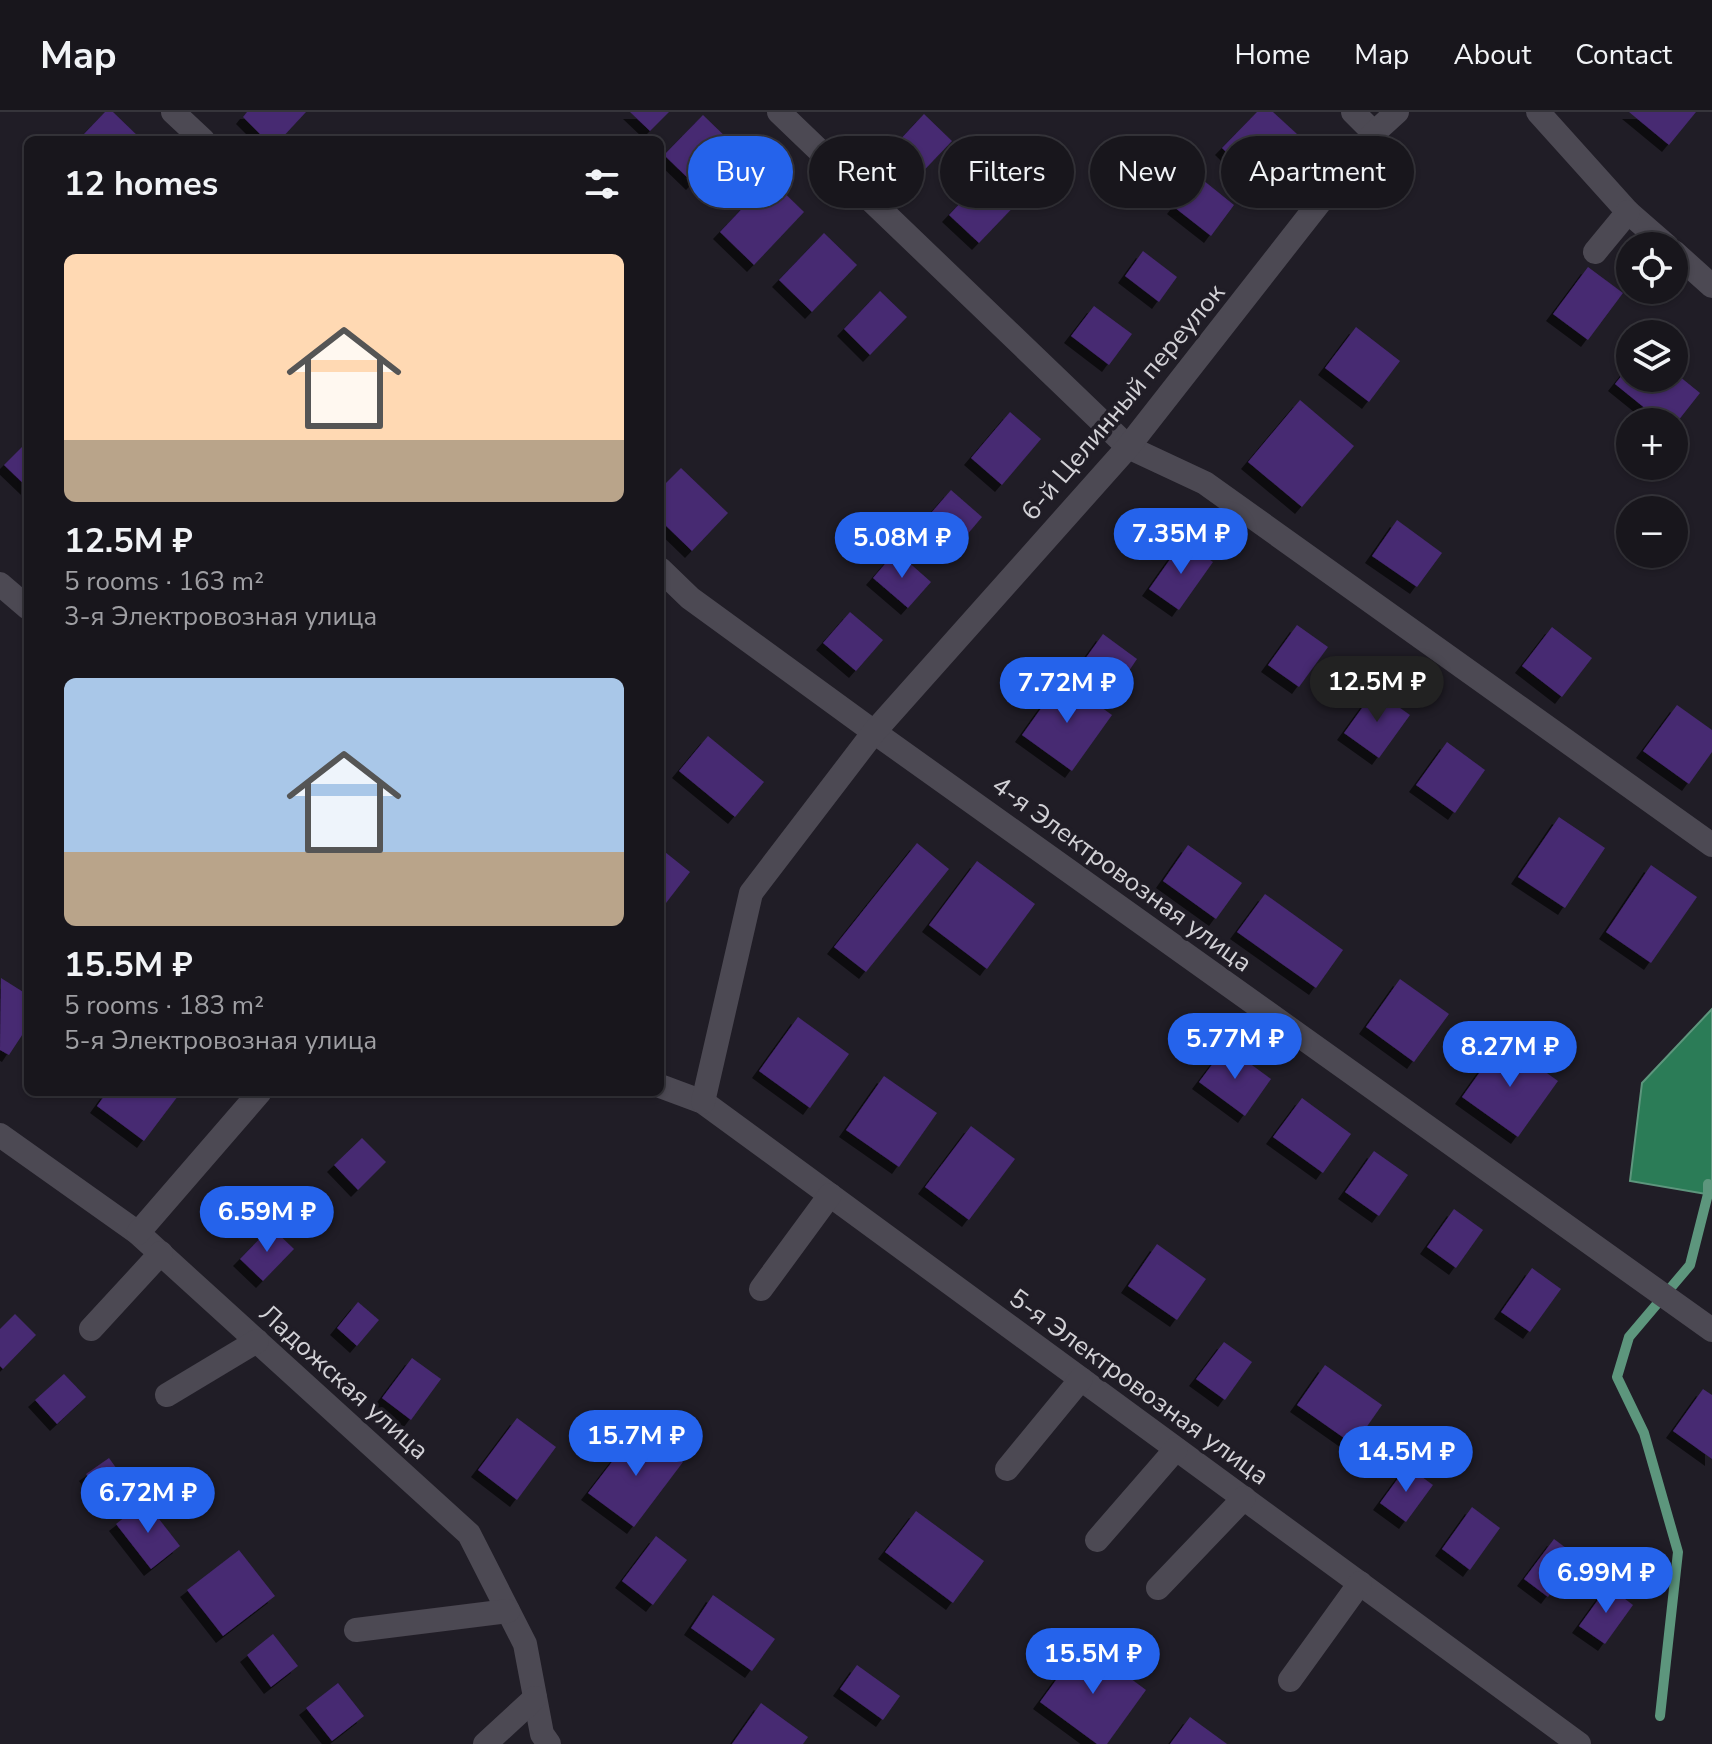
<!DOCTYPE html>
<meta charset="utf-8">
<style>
:root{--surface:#18161c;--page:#211f25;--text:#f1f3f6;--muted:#9f9fa3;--line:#36353b;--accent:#2563eb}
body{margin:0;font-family:"Nunito Sans",sans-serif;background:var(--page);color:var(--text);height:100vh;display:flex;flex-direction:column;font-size:30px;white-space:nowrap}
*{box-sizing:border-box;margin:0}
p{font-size:26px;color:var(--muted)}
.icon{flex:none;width:44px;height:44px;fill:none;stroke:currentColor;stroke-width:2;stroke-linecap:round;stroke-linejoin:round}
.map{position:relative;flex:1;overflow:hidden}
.panel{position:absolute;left:24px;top:24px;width:640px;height:960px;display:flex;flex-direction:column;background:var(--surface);border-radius:12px;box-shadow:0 2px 6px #0004,0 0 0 2px var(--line)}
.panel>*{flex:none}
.banner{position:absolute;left:688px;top:24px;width:760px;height:72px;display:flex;gap:16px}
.tools{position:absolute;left:1616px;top:120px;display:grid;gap:16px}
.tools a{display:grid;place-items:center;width:72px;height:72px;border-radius:50%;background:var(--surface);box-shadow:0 2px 6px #0004,0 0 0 2px var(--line);font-size:40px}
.price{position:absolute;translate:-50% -68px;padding:0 18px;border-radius:28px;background:var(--accent);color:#fff;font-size:26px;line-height:52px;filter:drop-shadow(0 2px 4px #0008)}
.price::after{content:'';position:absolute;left:50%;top:48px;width:24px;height:18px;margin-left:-12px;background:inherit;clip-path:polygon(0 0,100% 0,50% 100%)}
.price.current{background:#222;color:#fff}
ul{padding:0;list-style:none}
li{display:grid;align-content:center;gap:16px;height:424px;padding:0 40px}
li span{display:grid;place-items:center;height:248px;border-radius:12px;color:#555}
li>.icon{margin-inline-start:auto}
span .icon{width:144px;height:144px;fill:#fffc;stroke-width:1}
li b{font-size:34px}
h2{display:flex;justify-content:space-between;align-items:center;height:96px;padding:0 40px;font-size:34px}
.pill{padding:0 28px;border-radius:36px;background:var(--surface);box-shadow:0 2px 6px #0004,0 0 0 2px var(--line);font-size:28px;line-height:72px}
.pill.current{background:var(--accent);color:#fff}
header{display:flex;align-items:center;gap:48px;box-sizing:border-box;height:112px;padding:0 40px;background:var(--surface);border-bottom:2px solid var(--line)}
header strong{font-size:38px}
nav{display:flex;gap:44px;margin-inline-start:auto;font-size:28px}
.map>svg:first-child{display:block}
</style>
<header>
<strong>Map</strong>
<nav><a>Home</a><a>Map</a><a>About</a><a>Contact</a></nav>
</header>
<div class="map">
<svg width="1712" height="1632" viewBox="0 0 1712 1632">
<defs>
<filter id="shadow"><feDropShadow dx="-7" dy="7" stdDeviation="0" flood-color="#0009"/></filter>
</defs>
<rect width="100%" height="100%" fill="#201d26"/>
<polygon fill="#2b7c57" stroke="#5d967d" stroke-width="2" points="1712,897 1712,1083 1630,1069 1642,971"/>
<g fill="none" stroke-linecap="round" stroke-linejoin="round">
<polyline stroke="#5d967d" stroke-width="10" points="1660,1604 1678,1440 1644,1321 1617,1265 1629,1225 1690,1153 1708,1082 1708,1072"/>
</g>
<g fill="#472972" filter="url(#shadow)">
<polygon points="105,0 113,0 142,28 88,28 83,23"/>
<polygon points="247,0 306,0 280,28 266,28 243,5"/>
<polygon points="630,0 669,0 650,19"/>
<polygon points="1257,0 1273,0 1297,22 1254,67 1222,36"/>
<polygon points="1629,0 1696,0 1669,33"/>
<polygon points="924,2 952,29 911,72 883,46"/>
<polygon points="703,3 732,31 693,71 664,43"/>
<polygon points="994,55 1024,84 979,131 949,103"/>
<polygon points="1198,64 1234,93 1211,124 1174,95"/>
<polygon points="770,67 804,100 754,153 720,120"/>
<polygon points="824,121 857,153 812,200 779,168"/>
<polygon points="1143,139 1177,165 1159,190 1125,164"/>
<polygon points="1588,155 1623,181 1588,228 1553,202"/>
<polygon points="880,179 907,205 870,243 844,217"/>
<polygon points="1094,194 1132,222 1109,253 1071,224"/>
<polygon points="1356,215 1400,249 1369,290 1325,256"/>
<polygon points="1630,253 1630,266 1674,266 1674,260 1700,281 1674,314 1674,310 1662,310 1615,272"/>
<polygon points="1300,288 1354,334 1302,395 1248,350"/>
<polygon points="1010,300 1041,327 1002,373 971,346"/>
<polygon points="28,329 28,376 4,353"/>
<polygon points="681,356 728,401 692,439 660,408 660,377"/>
<polygon points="951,378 982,405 950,443 918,416"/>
<polygon points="1397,408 1442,441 1417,475 1372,444"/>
<polygon points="1183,429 1213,450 1179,498 1149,477"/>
<polygon points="896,439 931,470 908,496 873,466"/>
<polygon points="850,500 883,528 856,559 823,531"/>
<polygon points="1297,513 1328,535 1299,575 1268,553"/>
<polygon points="1552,515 1592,546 1562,585 1522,554"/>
<polygon points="1103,522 1137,547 1120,572 1085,547"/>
<polygon points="1062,567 1112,603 1072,659 1022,623"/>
<polygon points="1375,578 1410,603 1379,646 1344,621"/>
<polygon points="1677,593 1712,618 1712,640 1689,672 1643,639"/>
<polygon points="708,624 764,670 735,705 679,659"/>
<polygon points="1447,630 1485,658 1455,701 1416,673"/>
<polygon points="1559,705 1605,736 1565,796 1518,765"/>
<polygon points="917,731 949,757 866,860 834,835"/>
<polygon points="1188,733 1242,771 1216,807 1163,769"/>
<polygon points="660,736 690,760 666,791 660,786"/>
<polygon points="977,749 1035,792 987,857 929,813"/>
<polygon points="1651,753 1697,785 1651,851 1606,820"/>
<polygon points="1265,782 1343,838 1316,876 1237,820"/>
<polygon points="1,866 28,883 28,914 9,943 0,938"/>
<polygon points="1400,867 1449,902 1414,950 1366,915"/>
<polygon points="798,905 849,942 810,996 759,959"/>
<polygon points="1502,929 1558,969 1518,1025 1462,985"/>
<polygon points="1226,934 1271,967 1245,1004 1199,970"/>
<polygon points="884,964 937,1001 899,1055 846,1018"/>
<polygon points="107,980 181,980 144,1029 97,994"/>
<polygon points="1302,986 1351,1022 1323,1061 1273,1025"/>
<polygon points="971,1014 1015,1047 969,1108 925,1075"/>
<polygon points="362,1026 386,1050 358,1078 334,1053"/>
<polygon points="1374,1039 1408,1063 1379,1104 1345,1080"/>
<polygon points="1454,1097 1483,1118 1456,1156 1427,1135"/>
<polygon points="271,1115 294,1137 263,1169 240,1147"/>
<polygon points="1157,1132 1206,1167 1177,1208 1128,1174"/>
<polygon points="1532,1156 1561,1177 1530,1220 1501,1200"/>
<polygon points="358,1190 379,1208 357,1234 337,1216"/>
<polygon points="15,1202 36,1223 3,1257 0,1254 0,1217"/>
<polygon points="1224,1230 1252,1250 1225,1288 1196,1267"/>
<polygon points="412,1246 441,1267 411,1308 382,1286"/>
<polygon points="1325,1253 1382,1293 1354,1333 1297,1293"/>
<polygon points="64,1262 86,1285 57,1312 35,1288"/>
<polygon points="1703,1277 1712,1283 1712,1347 1673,1319"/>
<polygon points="517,1306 556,1335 517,1388 478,1358"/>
<polygon points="638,1316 683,1350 634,1415 588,1381"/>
<polygon points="109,1346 134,1381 110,1397 86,1362"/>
<polygon points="1407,1354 1433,1373 1406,1410 1380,1391"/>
<polygon points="145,1389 180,1434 151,1457 116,1412"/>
<polygon points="1472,1395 1500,1416 1470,1458 1442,1437"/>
<polygon points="916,1399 984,1449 953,1491 885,1440"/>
<polygon points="656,1424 687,1448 653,1493 622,1469"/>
<polygon points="1554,1427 1578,1445 1548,1485 1524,1467"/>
<polygon points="239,1438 275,1484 223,1524 187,1478"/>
<polygon points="1608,1474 1633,1493 1605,1532 1579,1514"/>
<polygon points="713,1483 775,1527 752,1559 691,1516"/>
<polygon points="273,1522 298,1554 271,1575 247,1543"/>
<polygon points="1083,1531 1146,1578 1107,1632 1097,1632 1040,1590"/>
<polygon points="857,1553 900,1584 883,1608 840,1577"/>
<polygon points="338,1571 364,1604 332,1629 306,1596"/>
<polygon points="761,1591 808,1625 803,1632 732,1632"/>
<polygon points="1190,1605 1227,1632 1170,1632"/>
</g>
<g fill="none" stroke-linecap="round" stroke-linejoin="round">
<g stroke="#4c4953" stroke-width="24">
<polyline points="173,0 203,28"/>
<polyline points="779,0 1128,335 1205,371 1712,733"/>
<polyline points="1353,0 1374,21"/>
<polyline points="1538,0 1628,100 1667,134"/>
<polyline points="1595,140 1628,100"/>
<polyline points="1674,140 1712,174"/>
<polyline points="660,457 690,486 874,620 1712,1218"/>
<polyline points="0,472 28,496"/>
<polyline points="660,974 703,990 1579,1632"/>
<polyline points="703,990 751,781 874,620 1128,335 1374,21 1397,0"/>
<polyline points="0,1023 138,1121 469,1422 525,1532 542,1622 549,1632"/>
<polyline points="138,1121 260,980"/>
<polyline points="761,1177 830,1083"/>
<polyline points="91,1217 161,1141"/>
<polyline points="167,1283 257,1229"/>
<polyline points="1007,1357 1081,1267"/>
<polyline points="1097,1428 1176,1337"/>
<polyline points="1158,1476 1244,1386"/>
<polyline points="356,1518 508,1499"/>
<polyline points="1290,1568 1360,1471"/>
<polyline points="485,1632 535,1586"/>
</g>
</g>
<g text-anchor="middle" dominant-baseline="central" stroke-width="7" stroke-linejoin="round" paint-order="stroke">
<g font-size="26" fill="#d2d1d6" stroke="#201d26">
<text transform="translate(1123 290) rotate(-50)">6-й Целинный переулок</text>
<text transform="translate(1122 762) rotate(36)">4-я Электровозная улица</text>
<text transform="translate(344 1270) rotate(42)">Ладожская улица</text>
<text transform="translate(1139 1275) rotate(36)">5-я Электровозная улица</text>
</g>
</g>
</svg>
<div class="tools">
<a><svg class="icon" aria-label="locate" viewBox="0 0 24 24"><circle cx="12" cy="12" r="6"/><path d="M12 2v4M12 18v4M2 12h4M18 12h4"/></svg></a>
<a><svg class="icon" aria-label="layers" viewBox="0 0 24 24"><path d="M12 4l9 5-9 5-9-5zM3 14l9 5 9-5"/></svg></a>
<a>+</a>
<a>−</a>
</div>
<b class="price" style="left:1181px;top:464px">7.35M ₽</b>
<b class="price" style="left:902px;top:468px">5.08M ₽</b>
<b class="price current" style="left:1377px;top:612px">12.5M ₽</b>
<b class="price" style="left:1067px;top:613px">7.72M ₽</b>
<b class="price" style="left:1235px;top:969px">5.77M ₽</b>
<b class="price" style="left:1510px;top:977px">8.27M ₽</b>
<b class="price" style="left:267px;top:1142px">6.59M ₽</b>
<b class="price" style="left:636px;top:1366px">15.7M ₽</b>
<b class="price" style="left:1406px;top:1382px">14.5M ₽</b>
<b class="price" style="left:148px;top:1423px">6.72M ₽</b>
<b class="price" style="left:1606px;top:1503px">6.99M ₽</b>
<b class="price" style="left:1093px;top:1584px">15.5M ₽</b>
<div class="banner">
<a class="pill current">Buy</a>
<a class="pill">Rent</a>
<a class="pill">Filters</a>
<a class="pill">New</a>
<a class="pill">Apartment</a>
</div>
<section class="panel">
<h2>12 homes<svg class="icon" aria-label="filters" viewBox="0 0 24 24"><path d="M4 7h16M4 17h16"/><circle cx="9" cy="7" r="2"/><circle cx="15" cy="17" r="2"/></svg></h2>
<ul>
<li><span style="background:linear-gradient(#ffd9b3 75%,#b9a48a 0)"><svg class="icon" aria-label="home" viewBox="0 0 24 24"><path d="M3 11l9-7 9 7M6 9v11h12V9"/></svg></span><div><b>12.5M ₽</b><p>5 rooms · 163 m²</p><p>3-я Электровозная улица</p></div></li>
<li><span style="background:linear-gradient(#a9c7e8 70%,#b9a48a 0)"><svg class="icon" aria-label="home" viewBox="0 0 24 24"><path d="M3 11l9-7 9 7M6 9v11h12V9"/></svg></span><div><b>15.5M ₽</b><p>5 rooms · 183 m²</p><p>5-я Электровозная улица</p></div></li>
</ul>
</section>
</div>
